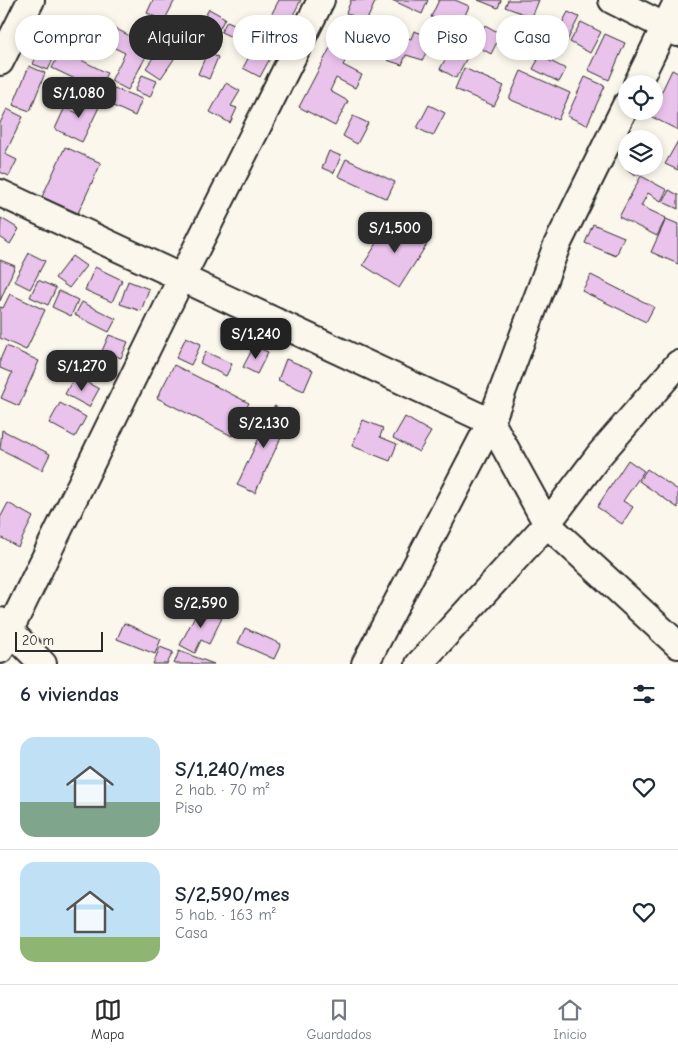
<!DOCTYPE html>
<html lang="es">
<meta charset="utf-8">
<style>
:root{--surface:#fff;--page:#f6f6f7;--text:#1f2937;--muted:#747a83;--line:#e0e1e3;--accent:#2b2b2b}
body{margin:0;font-family:"Comic Neue",sans-serif;background:var(--page);color:var(--text);height:100vh;display:flex;flex-direction:column;font-size:19px;white-space:nowrap}
*{box-sizing:border-box;margin:0}
p{font-size:16px;color:var(--muted)}
.icon{flex:none;width:28px;height:28px;fill:none;stroke:currentColor;stroke-width:2;stroke-linecap:round;stroke-linejoin:round}
.map{position:relative;height:664px;overflow:hidden}
.drawer{display:flex;flex-direction:column;background:var(--surface);flex:1}
.drawer>*{flex:none}
.hud{position:absolute;left:15px;top:15px;width:649px;height:45px;display:flex;gap:10px}
.tools{position:absolute;left:618px;top:75px;display:grid;gap:10px}
.tools a{display:grid;place-items:center;width:45px;height:45px;border-radius:50%;background:var(--surface);box-shadow:0 2px 8px #0003;font-size:25px}
.scale{position:absolute;left:15px;bottom:12px;width:88px;box-sizing:border-box;padding-left:5px;border:2px solid #2b2b2b;border-top:0;font-size:14px;line-height:18px;white-space:nowrap;color:#2b2b2b;-webkit-text-stroke:4px #fbf7ec;paint-order:stroke}
.price{position:absolute;translate:-50% -42px;padding:0 11px;border-radius:10px;background:var(--accent);color:#fff;font-size:16px;line-height:32px;filter:drop-shadow(0 1px 2px #0008)}
.price::after{content:'';position:absolute;left:50%;top:30px;width:15px;height:11px;margin-left:-8px;background:inherit;clip-path:polygon(0 0,100% 0,50% 100%)}
.price.on{background:#222;color:#fff}
ul{padding:0;list-style:none}
li{display:flex;align-items:center;gap:15px;height:125px;padding:0 20px}
li+li{border-top:1px solid var(--line)}
li span{display:grid;place-items:center;flex:none;width:140px;height:100px;border-radius:15px;color:#555}
li>.icon{margin-inline-start:auto}
span .icon{width:60px;height:60px;fill:#fffc;stroke-width:1}
li b{font-size:21px}
h2{display:flex;justify-content:space-between;align-items:center;height:60px;padding:0 20px;font-size:21px}
.tag{padding:0 18px;border-radius:22px;background:var(--surface);box-shadow:0 2px 8px #0003;font-size:18px;line-height:45px}
.tag.on{background:var(--accent);color:#fff}
.dock{display:flex;justify-content:space-around;align-items:center;height:70px;border-top:1px solid var(--line);background:var(--surface);font-size:14px;color:var(--muted)}
.dock a{display:grid;justify-items:center;gap:2px}
.dock .on{color:var(--accent)}
.map>svg:first-child{display:block}
</style>
<div class="map">
<svg width="678" height="664" viewBox="0 0 678 664">
<rect width="100%" height="100%" fill="#fbf7ec"/>
<filter id="ink" filterUnits="userSpaceOnUse"><feTurbulence type="fractalNoise" baseFrequency=".02" numOctaves="2"/><feDisplacementMap in="SourceGraphic" scale="10" xChannelSelector="R" yChannelSelector="G"/><feConvolveMatrix kernelMatrix="1 2 1 2 8 2 1 2 1" color-interpolation-filters="sRGB"/></filter>
<g filter="url(#ink)">
<g fill="#eac3ec" stroke="#2b2b2b">
<polygon points="153,0 175,0 164,21 147,13"/>
<polygon points="279,0 301,0 260,77 243,68"/>
<polygon points="351,0 376,0 366,22 346,13"/>
<polygon points="392,0 428,0 422,14"/>
<polygon points="439,0 455,0 469,6 459,30 431,17"/>
<polygon points="478,0 501,0 498,8"/>
<polygon points="508,0 539,0 532,17 505,7"/>
<polygon points="209,9 225,18 207,53 190,44"/>
<polygon points="568,12 579,17 562,51 550,46"/>
<polygon points="227,21 257,34 251,46 221,32"/>
<polygon points="103,22 151,47 128,90 111,81 125,53 94,38"/>
<polygon points="512,22 548,40 538,60 502,42"/>
<polygon points="581,22 601,32 590,53 570,42"/>
<polygon points="466,24 480,31 474,43 460,36"/>
<polygon points="342,25 360,34 343,65 362,75 355,88 336,78 330,91 348,101 335,126 299,107"/>
<polygon points="485,25 501,34 491,54 475,45"/>
<polygon points="414,31 432,37 423,60 406,55 402,65 387,60 397,34 411,39"/>
<polygon points="605,34 625,43 609,80 588,70"/>
<polygon points="454,43 470,52 456,78 440,69"/>
<polygon points="40,47 56,53 48,70 33,64"/>
<polygon points="159,49 174,59 161,78 146,68"/>
<polygon points="61,50 107,73 98,90 52,68"/>
<polygon points="207,53 218,57 209,79 198,74"/>
<polygon points="540,56 566,69 559,82 533,69"/>
<polygon points="29,66 45,73 30,111 13,105"/>
<polygon points="464,68 504,86 494,106 455,89"/>
<polygon points="672,70 678,73 678,130 650,116"/>
<polygon points="521,71 570,93 558,120 509,99"/>
<polygon points="142,75 157,81 150,97 135,91"/>
<polygon points="585,77 605,86 587,125 567,116"/>
<polygon points="226,83 240,91 231,106 237,108 230,123 210,112"/>
<polygon points="114,88 142,99 135,116 107,103"/>
<polygon points="90,93 103,99 82,142 55,129 65,107 79,114"/>
<polygon points="429,105 445,113 433,136 417,128"/>
<polygon points="7,109 23,117 5,154 17,160 9,176 0,172 0,123"/>
<polygon points="353,116 368,123 357,144 343,136"/>
<polygon points="678,141 678,170 665,164"/>
<polygon points="65,147 101,163 78,213 42,197"/>
<polygon points="329,151 341,156 334,173 322,168"/>
<polygon points="346,159 395,182 387,199 338,176"/>
<polygon points="630,166 643,166 638,176 627,170"/>
<polygon points="641,176 667,190 661,201 648,193 641,206 666,218 657,236 619,217"/>
<polygon points="669,190 678,195 678,209 663,202"/>
<polygon points="1,218 19,229 10,244 0,237"/>
<polygon points="666,219 678,224 678,264 651,252"/>
<polygon points="391,221 427,244 399,288 363,265"/>
<polygon points="593,224 624,237 616,256 585,243"/>
<polygon points="29,253 45,261 30,289 14,281"/>
<polygon points="72,256 86,266 69,288 55,278"/>
<polygon points="0,260 15,266 0,301"/>
<polygon points="95,267 122,280 112,302 85,290"/>
<polygon points="591,275 654,307 646,322 582,291"/>
<polygon points="38,280 56,288 48,305 30,297"/>
<polygon points="128,281 149,289 141,311 120,304"/>
<polygon points="59,291 78,300 71,316 52,307"/>
<polygon points="10,294 45,310 26,350 0,338 0,307 3,308"/>
<polygon points="82,302 116,319 109,332 75,315"/>
<polygon points="109,335 128,342 121,358 102,351"/>
<polygon points="186,337 201,344 191,365 176,358"/>
<polygon points="6,346 39,361 19,406 1,398 12,373 0,368 0,360"/>
<polygon points="254,346 268,352 257,374 243,367"/>
<polygon points="206,352 232,364 226,376 200,363"/>
<polygon points="286,359 313,370 304,391 278,380"/>
<polygon points="174,365 249,403 232,436 157,398"/>
<polygon points="75,376 99,389 89,407 65,394"/>
<polygon points="60,403 86,417 75,437 49,423"/>
<polygon points="274,406 292,414 255,493 237,485"/>
<polygon points="405,417 431,432 419,452 393,438"/>
<polygon points="363,420 383,428 380,437 397,444 390,461 352,446"/>
<polygon points="2,430 50,454 42,470 0,449"/>
<polygon points="628,460 644,471 623,501 633,507 622,524 597,507"/>
<polygon points="647,469 678,490 678,508 639,481"/>
<polygon points="8,503 33,517 18,547 0,537 0,518"/>
<polygon points="200,606 222,618 209,644 201,640 195,653 180,645"/>
<polygon points="124,623 161,639 155,654 117,639"/>
<polygon points="245,628 281,644 274,659 238,643"/>
<polygon points="160,647 173,652 167,664 153,664"/>
<polygon points="179,651 214,664 174,664"/>
</g>
<g fill="none" stroke-linecap="round" stroke-linejoin="round">
<defs>
<g id="minor">
<polyline points="612,0 678,33"/>
<polyline points="0,62 31,0"/>
<polyline points="637,84 678,0"/>
<polyline points="0,193 491,422 547,524 678,645"/>
<polyline points="0,621 43,664"/>
<polyline points="0,650 181,279 321,0"/>
<polyline points="365,664 491,422 557,245 626,105"/>
<polyline points="419,664 547,524 600,454 678,364"/>
</g>
</defs>
<use href="#minor" stroke="#2b2b2b" stroke-width="30"/>
<use href="#minor" stroke="#fbf7ec" stroke-width="26"/>
</g>
</g>
</svg>
<div class="tools">
<a><svg class="icon" aria-label="locate" viewBox="0 0 24 24"><circle cx="12" cy="12" r="6"/><path d="M12 2v4M12 18v4M2 12h4M18 12h4"/></svg></a>
<a><svg class="icon" aria-label="layers" viewBox="0 0 24 24"><path d="M12 4l9 5-9 5-9-5zM3 14l9 5 9-5"/></svg></a>
</div>
<div class="scale">20 m</div>
<b class="price" style="left:79px;top:119px">S/1,080</b>
<b class="price" style="left:395px;top:254px">S/1,500</b>
<b class="price on" style="left:256px;top:360px">S/1,240</b>
<b class="price" style="left:82px;top:392px">S/1,270</b>
<b class="price" style="left:264px;top:449px">S/2,130</b>
<b class="price" style="left:201px;top:629px">S/2,590</b>
<div class="hud">
<a class="tag">Comprar</a>
<a class="tag on">Alquilar</a>
<a class="tag">Filtros</a>
<a class="tag">Nuevo</a>
<a class="tag">Piso</a>
<a class="tag">Casa</a>
</div>
</div>
<section class="drawer">
<h2>6 viviendas<svg class="icon" aria-label="filters" viewBox="0 0 24 24"><path d="M4 7h16M4 17h16"/><circle cx="9" cy="7" r="2"/><circle cx="15" cy="17" r="2"/></svg></h2>
<ul>
<li><span style="background:linear-gradient(#bfe0f5 65%,#7fa58c 0)"><svg class="icon" aria-label="home" viewBox="0 0 24 24"><path d="M3 11l9-7 9 7M6 9v11h12V9"/></svg></span><div><b>S/1,240/mes</b><p>2 hab. · 70 m²</p><p>Piso</p></div><svg class="icon" aria-label="heart" viewBox="0 0 24 24"><path d="M12 20l-8-8c-3-5 5-10 8-4 3-6 11-1 8 4z"/></svg></li>
<li><span style="background:linear-gradient(#bfe0f5 75%,#8fb573 0)"><svg class="icon" aria-label="home" viewBox="0 0 24 24"><path d="M3 11l9-7 9 7M6 9v11h12V9"/></svg></span><div><b>S/2,590/mes</b><p>5 hab. · 163 m²</p><p>Casa</p></div><svg class="icon" aria-label="heart" viewBox="0 0 24 24"><path d="M12 20l-8-8c-3-5 5-10 8-4 3-6 11-1 8 4z"/></svg></li>
</ul>
</section>
<nav class="dock">
<a class="on"><svg class="icon" aria-label="map" viewBox="0 0 24 24"><path d="M3 6l6-2 6 2 6-2v14l-6 2-6-2-6 2zM9 4v14M15 6v14"/></svg>Mapa</a>
<a><svg class="icon" aria-label="saved" viewBox="0 0 24 24"><path d="M7 4h10v16l-5-4-5 4z"/></svg>Guardados</a>
<a><svg class="icon" aria-label="home" viewBox="0 0 24 24"><path d="M3 11l9-7 9 7M6 9v11h12V9"/></svg>Inicio</a>
</nav>
